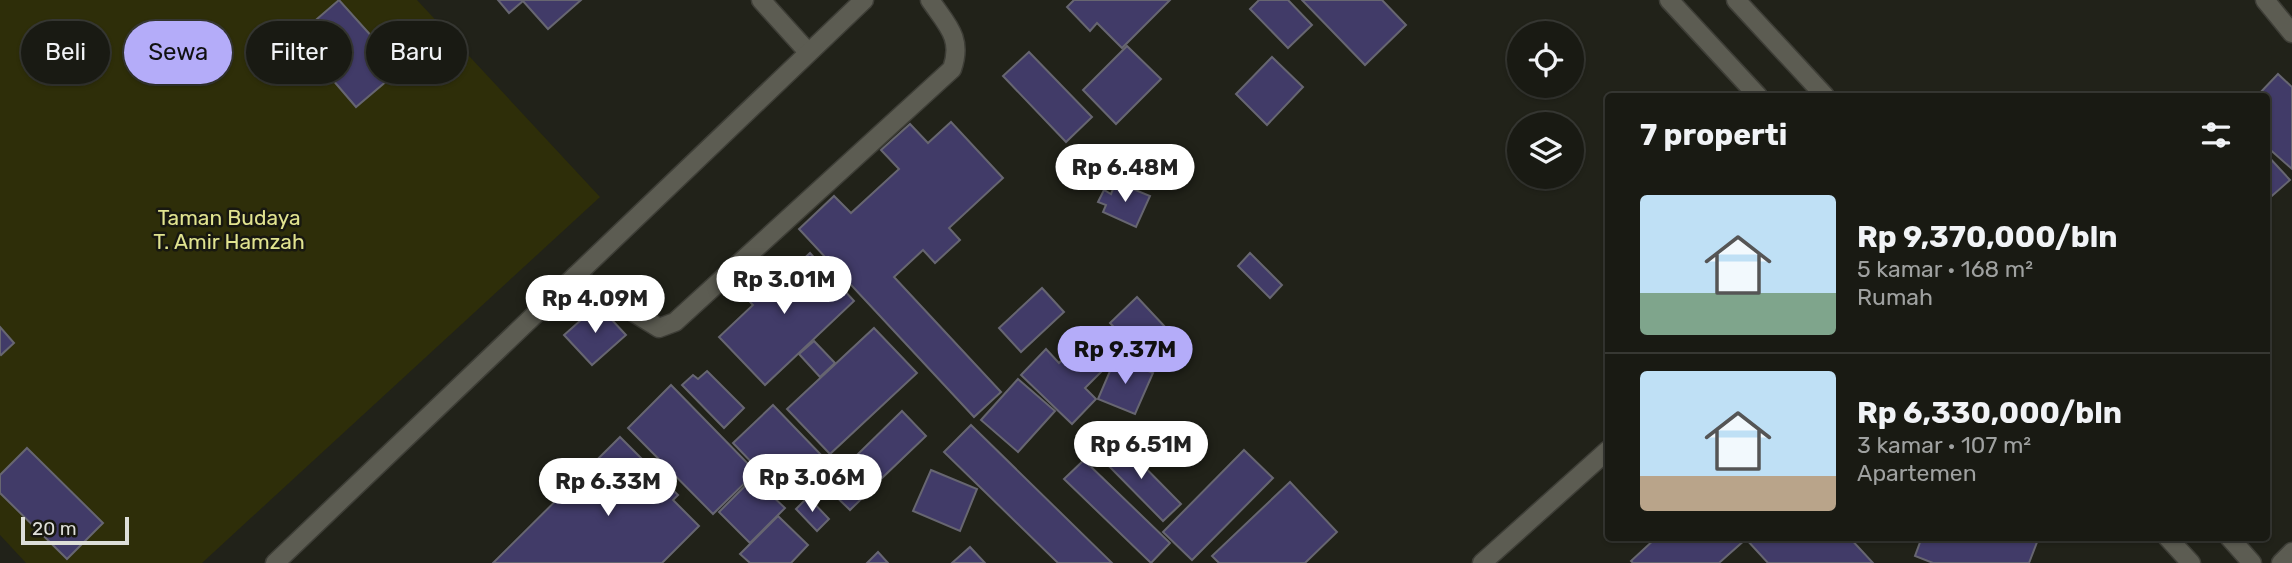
<!DOCTYPE html>
<html lang="id">
<meta charset="utf-8">
<style>
:root{--surface:#191a13;--page:#262721;--text:#f1f3f6;--muted:#9fa1a0;--line:#373833;--accent:#b4acf9}
body{margin:0;font-family:Rubik,sans-serif;background:var(--page);color:var(--text);height:100vh;display:flex;flex-direction:column;font-size:26px;white-space:nowrap}
*{box-sizing:border-box;margin:0}
p{font-size:23px;color:var(--muted)}
.icon{flex:none;width:38px;height:38px;fill:none;stroke:currentColor;stroke-width:2;stroke-linecap:round;stroke-linejoin:round}
.map{position:relative;flex:1;overflow:hidden}
.drawer{position:absolute;left:1605px;top:93px;width:665px;height:448px;display:flex;flex-direction:column;background:var(--surface);border-radius:7px;box-shadow:0 2px 5px #0004,0 0 0 2px var(--line)}
.drawer>*{flex:none}
.guide{position:absolute;left:21px;top:21px;width:665px;height:63px;display:flex;gap:14px}
.fabs{position:absolute;left:1507px;top:21px;display:grid;gap:14px}
.fabs a{display:grid;place-items:center;width:77px;height:77px;border-radius:50%;background:var(--surface);box-shadow:0 2px 5px #0004,0 0 0 2px var(--line);font-size:35px}
.scale{position:absolute;left:21px;bottom:18px;width:108px;box-sizing:border-box;padding-left:7px;border:4px solid #dedfd9;border-top:0;font-size:19px;line-height:24px;white-space:nowrap;color:#dedfd9;-webkit-text-stroke:5px #181810;paint-order:stroke}
.price{position:absolute;translate:-50% -60px;padding:0 16px;border-radius:24px;background:#fff;color:#222;font-size:23px;line-height:46px;filter:drop-shadow(0 2px 4px #0008)}
.price::after{content:'';position:absolute;left:50%;top:42px;width:21px;height:16px;margin-left:-10px;background:inherit;clip-path:polygon(0 0,100% 0,50% 100%)}
.price.current{background:var(--accent);color:#111}
ul{padding:0;list-style:none}
li{display:flex;align-items:center;gap:21px;height:175px;padding:0 35px}
li+li{border-top:2px solid var(--line)}
li span{display:grid;place-items:center;flex:none;width:196px;height:140px;border-radius:7px;color:#555}
li>.icon{margin-inline-start:auto}
span .icon{width:84px;height:84px;fill:#fffc;stroke-width:1}
li b{font-size:30px}
h2{display:flex;justify-content:space-between;align-items:center;height:84px;padding:0 35px;font-size:30px}
.pill{padding:0 24px;border-radius:32px;background:var(--surface);box-shadow:0 2px 5px #0004,0 0 0 2px var(--line);font-size:24px;line-height:63px}
.pill.current{background:var(--accent);color:#111}
.map>svg:first-child{display:block}
</style>
<div class="map">
<svg width="2292" height="563" viewBox="0 0 2292 563">
<rect width="100%" height="100%" fill="#212219"/>
<polygon fill="#2e2e09" points="0,0 417,0 600,197 202,563 26,563 0,535"/>
<g fill="#413b68" stroke="#676671" stroke-width="2">
<polygon points="339,0 401,69 356,107 296,37"/>
<polygon points="498,0 581,0 548,29 523,1 509,13"/>
<polygon points="1074,0 1170,0 1122,48 1097,23 1090,31 1067,7"/>
<polygon points="1259,0 1288,0 1312,25 1288,48 1250,9"/>
<polygon points="1302,0 1382,0 1406,25 1365,65"/>
<polygon points="1127,46 1161,79 1116,124 1083,90"/>
<polygon points="1029,52 1092,117 1066,142 1003,76"/>
<polygon points="1272,57 1303,87 1267,125 1236,94"/>
<polygon points="2278,74 2292,87 2292,169 2266,146 2266,96 2257,96"/>
<polygon points="951,122 1003,178 949,228 960,240 935,263 923,250 894,277 1001,392 974,417 799,229 834,196 851,213 899,169 881,150 910,124 928,143"/>
<polygon points="2266,154 2290,180 2266,201"/>
<polygon points="1116,182 1150,196 1136,227 1103,212 1106,205 1098,202 1104,190 1111,194"/>
<polygon points="810,253 854,301 765,385 719,337 753,305 737,288 760,267 776,284"/>
<polygon points="1250,253 1282,285 1270,298 1238,266"/>
<polygon points="1042,288 1064,312 1021,352 999,328"/>
<polygon points="1137,297 1181,344 1154,369 1110,323"/>
<polygon points="598,305 626,335 592,365 564,335"/>
<polygon points="0,327 14,343 1,355 0,354"/>
<polygon points="874,328 917,373 830,454 787,409"/>
<polygon points="814,341 835,363 820,377 799,354"/>
<polygon points="1080,342 1106,367 1085,388 1096,399 1072,424 1021,375 1046,349 1059,363"/>
<polygon points="1116,357 1153,373 1135,414 1098,399"/>
<polygon points="707,371 744,408 724,428 682,385 693,375 698,379"/>
<polygon points="1018,379 1055,411 1018,452 981,420"/>
<polygon points="671,385 756,472 713,514 628,428"/>
<polygon points="773,405 825,459 785,497 733,443"/>
<polygon points="902,411 926,436 882,478 858,454"/>
<polygon points="971,425 1112,563 1058,563 944,452"/>
<polygon points="620,437 678,495 673,500 699,526 662,563 493,563"/>
<polygon points="1119,441 1181,504 1163,521 1101,458"/>
<polygon points="27,448 103,523 67,559 0,493 0,475"/>
<polygon points="1244,450 1273,478 1192,560 1163,532"/>
<polygon points="856,456 880,481 850,510 825,486"/>
<polygon points="1084,460 1170,543 1151,563 1064,479"/>
<polygon points="931,470 977,489 960,531 913,511"/>
<polygon points="753,478 785,508 750,543 719,512"/>
<polygon points="1290,482 1337,532 1305,563 1219,563 1212,556"/>
<polygon points="808,497 829,519 817,531 796,509"/>
<polygon points="778,516 808,545 791,563 750,563 740,554"/>
<polygon points="1657,537 1849,537 1873,563 1768,563 1746,539 1719,563 1633,563 1631,561"/>
<polygon points="1922,537 2039,537 2029,563 1933,563 1915,556"/>
<polygon points="970,547 985,563 952,563"/>
<polygon points="878,552 888,563 867,563"/>
</g>
<g fill="none" stroke-linecap="round" stroke-linejoin="round">
<defs>
<g id="street">
<polyline points="761,0 808,52"/>
<polyline points="1669,0 1758,96"/>
<polyline points="1736,0 1825,96"/>
<polyline points="2265,0 2292,33"/>
<path d="M575 276 659 328 675 322 952 69C963 38 947 25 930 0"/>
<polyline points="2167,537 2191,563"/>
<polyline points="2229,537 2252,563"/>
<polyline points="275,563 864,0"/>
<polyline points="1482,563 1608,450"/>
<polyline points="2281,563 2292,552"/>
</g>
</defs>
<use href="#street" stroke="#3e3e37" stroke-width="21"/>
<use href="#street" stroke="#5c5c52" stroke-width="18"/>
</g>
<g text-anchor="middle" dominant-baseline="central" stroke-width="5" stroke-linejoin="round" paint-order="stroke">
<g font-size="21" fill="#e1e38f" stroke="#181810">
<text x="229" y="217">Taman Budaya<tspan x="229" dy="24">T. Amir Hamzah</tspan></text>
</g>
</g>
</svg>
<div class="fabs">
<a><svg class="icon" aria-label="locate" viewBox="0 0 24 24"><circle cx="12" cy="12" r="6"/><path d="M12 2v4M12 18v4M2 12h4M18 12h4"/></svg></a>
<a><svg class="icon" aria-label="layers" viewBox="0 0 24 24"><path d="M12 4l9 5-9 5-9-5zM3 14l9 5 9-5"/></svg></a>
</div>
<div class="scale">20 m</div>
<b class="price" style="left:1125px;top:204px">Rp 6.48M</b>
<b class="price" style="left:784px;top:316px">Rp 3.01M</b>
<b class="price" style="left:595px;top:335px">Rp 4.09M</b>
<b class="price current" style="left:1125px;top:386px">Rp 9.37M</b>
<b class="price" style="left:1141px;top:481px">Rp 6.51M</b>
<b class="price" style="left:812px;top:514px">Rp 3.06M</b>
<b class="price" style="left:608px;top:518px">Rp 6.33M</b>
<div class="guide">
<a class="pill">Beli</a>
<a class="pill current">Sewa</a>
<a class="pill">Filter</a>
<a class="pill">Baru</a>
</div>
<section class="drawer">
<h2>7 properti<svg class="icon" aria-label="filters" viewBox="0 0 24 24"><path d="M4 7h16M4 17h16"/><circle cx="9" cy="7" r="2"/><circle cx="15" cy="17" r="2"/></svg></h2>
<ul>
<li><span style="background:linear-gradient(#bfe0f5 70%,#7fa58c 0)"><svg class="icon" aria-label="home" viewBox="0 0 24 24"><path d="M3 11l9-7 9 7M6 9v11h12V9"/></svg></span><div><b>Rp 9,370,000/bln</b><p>5 kamar · 168 m²</p><p>Rumah</p></div></li>
<li><span style="background:linear-gradient(#bfe0f5 75%,#b9a48a 0)"><svg class="icon" aria-label="home" viewBox="0 0 24 24"><path d="M3 11l9-7 9 7M6 9v11h12V9"/></svg></span><div><b>Rp 6,330,000/bln</b><p>3 kamar · 107 m²</p><p>Apartemen</p></div></li>
</ul>
</section>
</div>
